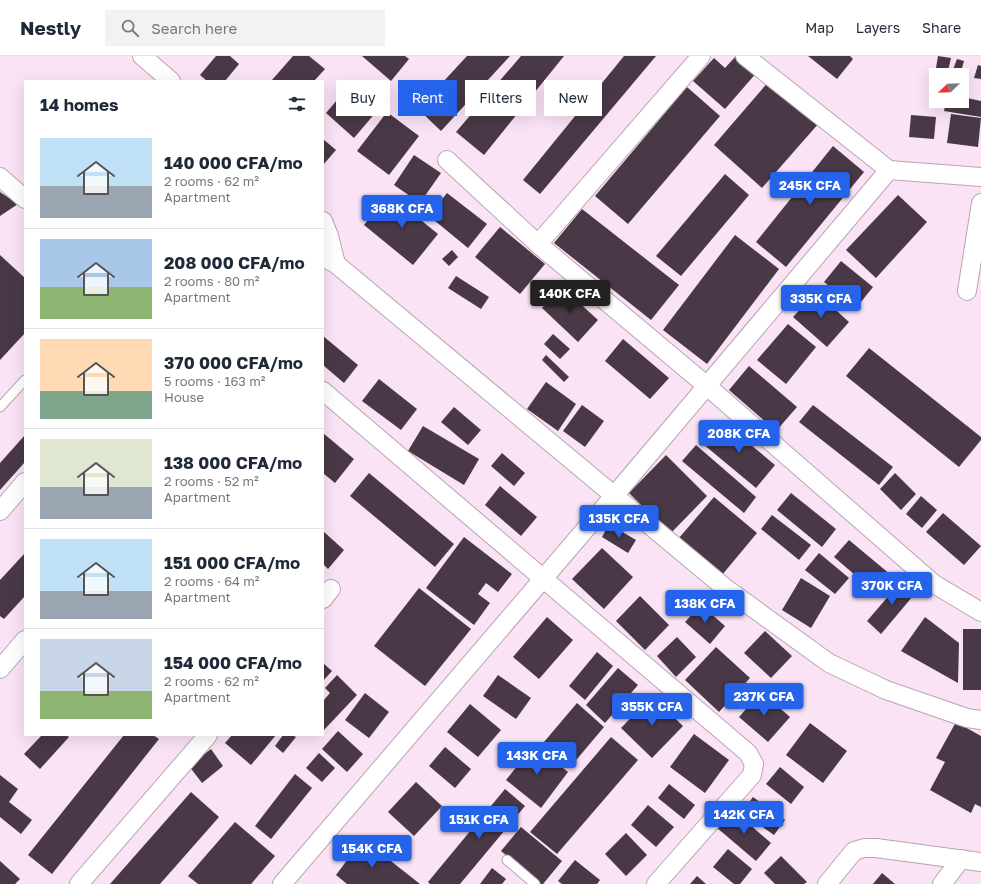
<!DOCTYPE html>
<meta charset="utf-8">
<style>
:root{--surface:#fff;--page:#f2f2f3;--text:#1f2937;--muted:#747a83;--line:#e0e1e3;--accent:#2563eb}
body{margin:0;font-family:"Golos Text",sans-serif;background:var(--page);color:var(--text);height:100vh;display:flex;flex-direction:column;font-size:15px;white-space:nowrap}
*{box-sizing:border-box;margin:0}
p{font-size:13px;color:var(--muted)}
.icon{flex:none;width:22px;height:22px;fill:none;stroke:currentColor;stroke-width:2;stroke-linecap:round;stroke-linejoin:round}
.map{position:relative;flex:1;overflow:hidden}
.sheet{position:absolute;left:24px;top:24px;width:300px;height:656px;display:flex;flex-direction:column;background:var(--surface);border-radius:0px;box-shadow:0 4px 16px #0002}
.sheet>*{flex:none}
.banner{position:absolute;left:336px;top:24px;width:380px;height:36px;display:flex;gap:8px}
.needle{width:26px;rotate:247deg}
.buttons{position:absolute;left:929px;top:12px;display:grid;gap:8px}
.buttons a{display:grid;place-items:center;width:40px;height:40px;border-radius:0px;background:var(--surface);box-shadow:0 4px 16px #0002;font-size:20px}
.price{position:absolute;translate:-50% -34px;padding:0 9px;border-radius:4px;background:var(--accent);color:#fff;font-size:13px;line-height:26px;filter:drop-shadow(0 1px 2px #0008)}
.price::after{content:'';position:absolute;left:50%;top:24px;width:12px;height:9px;margin-left:-6px;background:inherit;clip-path:polygon(0 0,100% 0,50% 100%)}
.price.active{background:#222;color:#fff}
ul{padding:0;list-style:none}
li{display:flex;align-items:center;gap:12px;height:100px;padding:0 16px}
li+li{border-top:1px solid var(--line)}
li span{display:grid;place-items:center;flex:none;width:112px;height:80px;border-radius:0px;color:#555}
li>.icon{margin-inline-start:auto}
span .icon{width:48px;height:48px;fill:#fffc;stroke-width:1}
li b{font-size:17px}
h2{display:flex;justify-content:space-between;align-items:center;height:48px;padding:0 16px;font-size:17px}
.pill{padding:0 14px;border-radius:0px;background:var(--surface);box-shadow:0 4px 16px #0002;font-size:14px;line-height:36px}
.pill.active{background:var(--accent);color:#fff}
header{display:flex;align-items:center;gap:24px;box-sizing:border-box;height:56px;padding:0 20px;background:var(--surface);border-bottom:1px solid var(--line)}
header strong{font-size:19px}
nav{display:flex;gap:22px;margin-inline-start:auto;font-size:14px}
.search{width:280px;height:36px;background:var(--page);display:flex;align-items:center;gap:10px;box-sizing:border-box;padding:0 14px;border-radius:0px;color:var(--muted);font-size:15px}
.map>svg:first-child{display:block}
</style>
<header>
<strong>Nestly</strong>
<div class="search"><svg class="icon" aria-label="search" viewBox="0 0 24 24"><circle cx="10" cy="10" r="6"/><path d="M15 15l6 6"/></svg>Search here</div>
<nav><a>Map</a><a>Layers</a><a>Share</a></nav>
</header>
<div class="map">
<svg width="981" height="828" viewBox="0 0 981 828">
<rect width="100%" height="100%" fill="#f9e3f5"/>
<g fill="#493846">
<polygon points="216,0 230,0 239,8 225,25 207,25 200,19"/>
<polygon points="293,0 309,0 325,13 314,25 273,25 272,24"/>
<polygon points="362,0 405,0 409,3 391,25"/>
<polygon points="467,0 510,0 441,75 418,53"/>
<polygon points="521,0 564,0 484,99 456,76"/>
<polygon points="624,0 656,0 540,138 523,124"/>
<polygon points="736,0 741,0 758,15 725,53 693,25 714,2 725,12"/>
<polygon points="808,0 850,0 853,3 837,23"/>
<polygon points="938,0 951,2 948,15 936,12"/>
<polygon points="957,3 964,5 960,19 951,19"/>
<polygon points="978,9 981,10 981,23 974,22"/>
<polygon points="354,24 382,49 354,82 326,57"/>
<polygon points="770,24 819,67 762,132 714,89"/>
<polygon points="687,31 720,60 628,168 595,140"/>
<polygon points="962,41 981,45 981,61 944,55 946,45 962,45"/>
<polygon points="387,56 419,80 389,119 357,95"/>
<polygon points="951,58 981,62 978,91 947,87"/>
<polygon points="911,59 936,61 934,83 909,81"/>
<polygon points="323,83 336,94 323,109"/>
<polygon points="833,90 864,116 786,211 756,186"/>
<polygon points="414,99 441,117 420,147 394,129"/>
<polygon points="725,118 749,139 681,220 656,200"/>
<polygon points="0,136 18,148 0,160"/>
<polygon points="447,137 487,168 468,192 429,160"/>
<polygon points="389,139 404,151 407,146 425,161 422,165 438,178 413,209 364,169"/>
<polygon points="898,139 927,166 876,222 846,194"/>
<polygon points="582,153 679,229 651,264 554,187"/>
<polygon points="500,171 545,208 520,238 475,201"/>
<polygon points="735,179 779,213 707,308 663,274"/>
<polygon points="452,194 458,201 449,210 442,203"/>
<polygon points="0,199 25,222 25,277 0,304"/>
<polygon points="841,205 873,231 856,252 824,226"/>
<polygon points="456,220 489,241 481,253 448,232"/>
<polygon points="562,231 598,264 578,286 542,252"/>
<polygon points="816,236 849,266 827,291 793,261"/>
<polygon points="788,268 816,291 786,328 757,304"/>
<polygon points="553,278 570,293 560,303 544,288"/>
<polygon points="323,280 358,309 344,327 323,309"/>
<polygon points="623,283 669,322 650,343 605,305"/>
<polygon points="869,292 981,381 981,384 959,411 846,320"/>
<polygon points="546,299 569,321 564,326 542,304"/>
<polygon points="749,310 797,351 776,375 729,334"/>
<polygon points="379,323 417,353 401,374 362,345"/>
<polygon points="546,326 576,348 558,375 527,353"/>
<polygon points="582,349 604,365 585,391 563,375"/>
<polygon points="813,349 893,411 879,429 799,366"/>
<polygon points="454,351 481,374 468,389 441,366"/>
<polygon points="722,365 775,409 756,432 703,388"/>
<polygon points="423,370 479,403 464,429 408,395"/>
<polygon points="323,377 354,403 335,427 323,417"/>
<polygon points="25,379 25,406 0,434 0,407"/>
<polygon points="696,389 756,441 744,457 682,405"/>
<polygon points="502,397 525,417 514,430 491,410"/>
<polygon points="666,399 707,440 670,478 629,437"/>
<polygon points="369,417 454,488 435,511 350,440"/>
<polygon points="895,417 916,438 901,454 880,433"/>
<polygon points="500,430 537,461 521,480 485,449"/>
<polygon points="791,437 836,473 822,491 777,454"/>
<polygon points="921,440 937,454 922,472 906,458"/>
<polygon points="714,441 757,477 722,519 679,482"/>
<polygon points="943,457 981,490 964,509 926,476"/>
<polygon points="772,459 811,489 799,504 761,473"/>
<polygon points="609,468 636,484 628,497 602,481"/>
<polygon points="323,475 344,494 328,513 323,508"/>
<polygon points="464,481 512,518 498,536 486,527 478,538 490,547 474,569 426,532"/>
<polygon points="849,484 891,519 876,537 834,501"/>
<polygon points="602,492 633,521 604,553 572,523"/>
<polygon points="25,497 25,540 4,563 0,560 0,524"/>
<polygon points="819,497 849,522 835,538 805,514"/>
<polygon points="801,522 830,540 811,572 782,554"/>
<polygon points="904,522 918,534 881,578 867,565"/>
<polygon points="419,532 471,573 425,630 374,590"/>
<polygon points="640,540 669,569 645,594 616,565"/>
<polygon points="701,549 725,570 710,588 685,566"/>
<polygon points="547,561 573,584 539,623 513,601"/>
<polygon points="925,561 959,587 958,627 901,595"/>
<rect x="963" y="573" width="18" height="61"/>
<polygon points="765,575 792,600 771,622 744,597"/>
<polygon points="677,581 696,601 676,621 657,600"/>
<polygon points="716,591 750,622 719,656 685,624"/>
<polygon points="597,596 613,610 585,644 569,630"/>
<polygon points="323,607 332,615 323,625"/>
<polygon points="618,612 638,629 605,667 586,649"/>
<polygon points="337,619 357,639 323,675 323,645 330,637 325,632"/>
<polygon points="498,619 531,642 516,663 483,640"/>
<polygon points="761,636 790,661 768,686 739,661"/>
<polygon points="365,637 389,656 369,682 345,664"/>
<polygon points="652,640 683,670 652,702 621,672"/>
<polygon points="577,647 604,671 572,709 544,686"/>
<polygon points="470,648 501,674 478,701 447,676"/>
<polygon points="956,666 981,680 981,751 975,748 971,757 930,734 945,706 936,702"/>
<polygon points="810,667 847,695 823,727 786,699"/>
<polygon points="338,675 363,698 347,716 322,693"/>
<polygon points="694,678 729,704 705,737 670,711"/>
<polygon points="42,679 66,679 69,681 40,713 24,698"/>
<polygon points="124,679 153,679 159,683 52,818 28,799"/>
<polygon points="232,679 276,679 251,709 225,687"/>
<polygon points="283,679 292,679 296,681 283,697 275,690"/>
<polygon points="611,681 638,704 557,798 530,776"/>
<polygon points="534,689 568,716 541,752 506,724"/>
<polygon points="445,691 471,713 455,732 429,710"/>
<polygon points="211,693 223,710 202,727 189,710"/>
<polygon points="319,697 335,712 322,726 306,712"/>
<polygon points="780,711 804,731 791,748 766,728"/>
<polygon points="295,718 312,732 271,783 255,770"/>
<polygon points="0,719 18,733 9,746 32,764 21,778 0,761"/>
<polygon points="416,726 442,750 414,780 388,756"/>
<polygon points="669,728 695,749 684,763 658,742"/>
<polygon points="505,733 525,750 460,828 430,828 428,826"/>
<polygon points="191,736 219,761 160,828 110,828"/>
<polygon points="753,741 785,764 774,779 742,756"/>
<polygon points="648,749 674,771 656,791 631,769"/>
<polygon points="732,753 771,787 756,805 716,771"/>
<polygon points="235,766 275,800 251,828 198,828 188,820"/>
<polygon points="521,771 562,805 543,828 541,828 501,795"/>
<polygon points="626,777 647,799 626,820 605,798"/>
<polygon points="363,783 420,828 347,828 336,819"/>
<polygon points="728,793 752,813 740,828 734,828 713,811"/>
<polygon points="781,800 807,826 804,828 775,828 764,817"/>
<polygon points="575,804 600,824 597,828 562,828 558,825"/>
<polygon points="0,805 20,823 15,828 0,828"/>
<polygon points="492,812 506,823 502,828 480,828"/>
<polygon points="882,817 895,828 873,828"/>
<polygon points="697,820 706,828 690,828"/>
</g>
<g fill="none" stroke-linecap="round" stroke-linejoin="round">
<defs>
<g id="service">
<polyline points="0,351 25,324"/>
<polyline points="507,804 535,828"/>
</g>
<g id="minor">
<polyline points="142,0 171,25"/>
<polyline points="745,0 889,114"/>
<polyline points="447,104 538,188 707,330 934,528 981,556"/>
<polyline points="0,121 25,143"/>
<polyline points="323,165 329,180 336,208"/>
<polyline points="538,188 701,0"/>
<polyline points="323,201 336,208 724,531 829,607 886,634 967,662 981,664"/>
<polyline points="967,235 981,147"/>
<polyline points="323,335 748,697 754,708 752,719 656,828"/>
<polyline points="0,455 25,426"/>
<polyline points="323,543 331,533"/>
<polyline points="0,613 25,584"/>
<polyline points="79,828 208,679"/>
<polyline points="282,828 613,441 889,114 981,121"/>
<polyline points="827,828 854,795 864,792 876,792 981,806"/>
<polyline points="942,828 961,803"/>
</g>
</defs>
<use href="#service" stroke="#b9a4b5" stroke-width="11"/>
<use href="#minor" stroke="#b9a4b5" stroke-width="20"/>
<use href="#service" stroke="#fff" stroke-width="9"/>
<use href="#minor" stroke="#fff" stroke-width="18"/>
</g>
</svg>
<div class="buttons">
<a><svg class="needle" viewBox="-14 -14 28 28"><path d="M0-13l5 13h-10z" fill="#e53935"/><path d="M0 13l5-13h-10z" fill="#747a83"/></svg></a>
</div>
<b class="price" style="left:810px;top:150px">245K CFA</b>
<b class="price" style="left:402px;top:173px">368K CFA</b>
<b class="price active" style="left:570px;top:258px">140K CFA</b>
<b class="price" style="left:821px;top:263px">335K CFA</b>
<b class="price" style="left:739px;top:398px">208K CFA</b>
<b class="price" style="left:619px;top:483px">135K CFA</b>
<b class="price" style="left:892px;top:550px">370K CFA</b>
<b class="price" style="left:705px;top:568px">138K CFA</b>
<b class="price" style="left:764px;top:661px">237K CFA</b>
<b class="price" style="left:652px;top:671px">355K CFA</b>
<b class="price" style="left:537px;top:720px">143K CFA</b>
<b class="price" style="left:744px;top:779px">142K CFA</b>
<b class="price" style="left:479px;top:784px">151K CFA</b>
<b class="price" style="left:372px;top:813px">154K CFA</b>
<div class="banner">
<a class="pill">Buy</a>
<a class="pill active">Rent</a>
<a class="pill">Filters</a>
<a class="pill">New</a>
</div>
<section class="sheet">
<h2>14 homes<svg class="icon" aria-label="filters" viewBox="0 0 24 24"><path d="M4 7h16M4 17h16"/><circle cx="9" cy="7" r="2"/><circle cx="15" cy="17" r="2"/></svg></h2>
<ul>
<li><span style="background:linear-gradient(#bfe0f5 60%,#9aa5b1 0)"><svg class="icon" aria-label="home" viewBox="0 0 24 24"><path d="M3 11l9-7 9 7M6 9v11h12V9"/></svg></span><div><b>140 000 CFA/mo</b><p>2 rooms · 62 m²</p><p>Apartment</p></div></li>
<li><span style="background:linear-gradient(#a9c7e8 60%,#8fb573 0)"><svg class="icon" aria-label="home" viewBox="0 0 24 24"><path d="M3 11l9-7 9 7M6 9v11h12V9"/></svg></span><div><b>208 000 CFA/mo</b><p>2 rooms · 80 m²</p><p>Apartment</p></div></li>
<li><span style="background:linear-gradient(#ffd9b3 65%,#7fa58c 0)"><svg class="icon" aria-label="home" viewBox="0 0 24 24"><path d="M3 11l9-7 9 7M6 9v11h12V9"/></svg></span><div><b>370 000 CFA/mo</b><p>5 rooms · 163 m²</p><p>House</p></div></li>
<li><span style="background:linear-gradient(#dfe7d0 60%,#9aa5b1 0)"><svg class="icon" aria-label="home" viewBox="0 0 24 24"><path d="M3 11l9-7 9 7M6 9v11h12V9"/></svg></span><div><b>138 000 CFA/mo</b><p>2 rooms · 52 m²</p><p>Apartment</p></div></li>
<li><span style="background:linear-gradient(#bfe0f5 65%,#9aa5b1 0)"><svg class="icon" aria-label="home" viewBox="0 0 24 24"><path d="M3 11l9-7 9 7M6 9v11h12V9"/></svg></span><div><b>151 000 CFA/mo</b><p>2 rooms · 64 m²</p><p>Apartment</p></div></li>
<li><span style="background:linear-gradient(#c9d6e8 65%,#8fb573 0)"><svg class="icon" aria-label="home" viewBox="0 0 24 24"><path d="M3 11l9-7 9 7M6 9v11h12V9"/></svg></span><div><b>154 000 CFA/mo</b><p>2 rooms · 62 m²</p><p>Apartment</p></div></li>
</ul>
</section>
</div>
